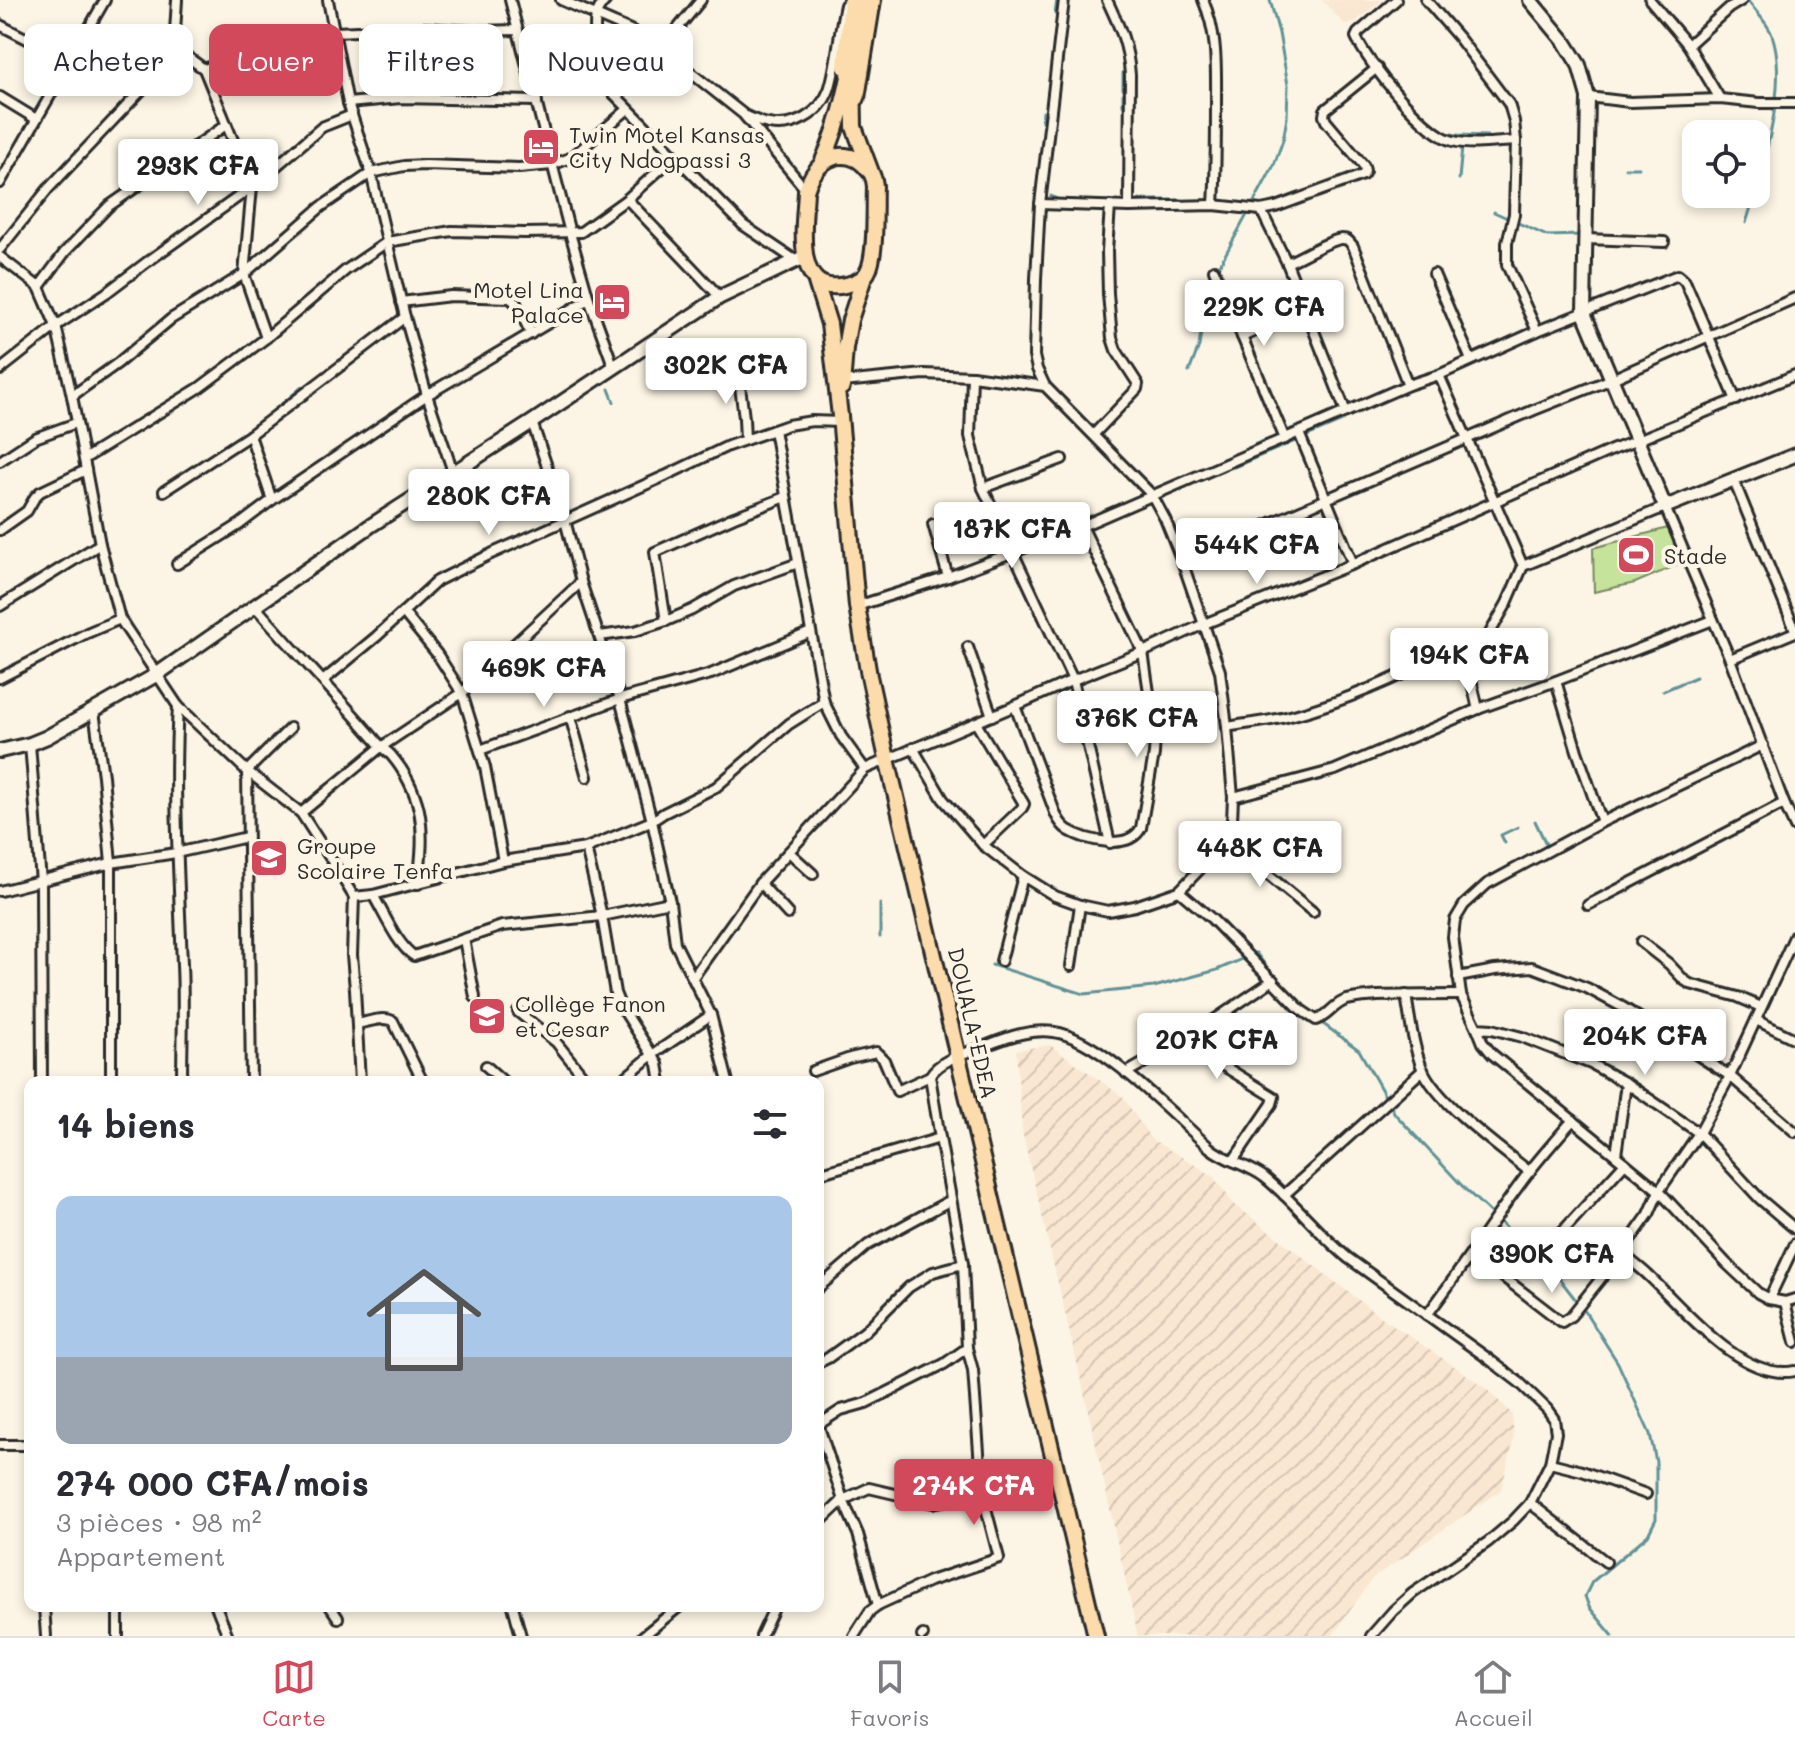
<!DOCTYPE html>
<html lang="fr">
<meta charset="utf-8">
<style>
:root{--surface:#fff;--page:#f2f2f3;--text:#2b2b33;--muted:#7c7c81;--line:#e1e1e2;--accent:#d1495b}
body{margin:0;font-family:Mali,sans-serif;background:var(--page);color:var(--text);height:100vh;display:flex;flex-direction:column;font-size:30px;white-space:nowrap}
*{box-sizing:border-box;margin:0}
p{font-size:26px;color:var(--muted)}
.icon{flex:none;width:44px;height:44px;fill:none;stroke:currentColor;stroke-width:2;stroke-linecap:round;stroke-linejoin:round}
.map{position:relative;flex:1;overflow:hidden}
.panel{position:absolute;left:24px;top:1076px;width:800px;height:536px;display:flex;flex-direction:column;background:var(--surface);border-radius:16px;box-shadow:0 4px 12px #0003}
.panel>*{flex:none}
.top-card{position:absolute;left:24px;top:24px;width:800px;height:72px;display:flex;gap:16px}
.controls{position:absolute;left:1682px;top:120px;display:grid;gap:16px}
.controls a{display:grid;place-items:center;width:88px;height:88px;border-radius:16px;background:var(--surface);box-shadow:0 4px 12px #0003;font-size:40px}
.price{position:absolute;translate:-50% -68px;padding:0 18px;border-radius:8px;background:#fff;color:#222;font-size:26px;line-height:52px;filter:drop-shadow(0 2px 4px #0008)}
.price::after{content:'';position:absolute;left:50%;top:48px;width:24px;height:18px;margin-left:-12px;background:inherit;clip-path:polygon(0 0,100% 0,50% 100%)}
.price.on{background:var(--accent);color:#fff}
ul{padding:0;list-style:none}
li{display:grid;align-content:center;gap:16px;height:424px;padding:0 32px}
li+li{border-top:2px solid var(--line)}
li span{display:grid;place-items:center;height:248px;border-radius:16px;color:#555}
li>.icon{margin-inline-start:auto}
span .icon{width:144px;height:144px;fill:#fffc;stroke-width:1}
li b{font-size:34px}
h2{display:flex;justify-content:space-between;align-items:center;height:96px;padding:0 32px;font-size:34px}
.pill{padding:0 28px;border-radius:16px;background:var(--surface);box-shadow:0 4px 12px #0003;font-size:28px;line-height:72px}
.pill.on{background:var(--accent);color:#fff}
.menu{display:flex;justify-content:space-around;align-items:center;height:112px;border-top:2px solid var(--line);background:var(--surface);font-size:22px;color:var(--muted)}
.menu a{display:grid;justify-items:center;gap:4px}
.menu .on{color:var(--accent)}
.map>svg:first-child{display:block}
</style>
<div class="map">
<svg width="1795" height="1636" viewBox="0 0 1795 1636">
<defs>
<pattern id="industrial-furrows" width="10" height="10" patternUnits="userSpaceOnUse" patternTransform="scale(2)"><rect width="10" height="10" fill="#f9e7d1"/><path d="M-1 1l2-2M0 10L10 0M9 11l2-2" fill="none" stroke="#d6c6b4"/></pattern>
</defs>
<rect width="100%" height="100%" fill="#fcf5e5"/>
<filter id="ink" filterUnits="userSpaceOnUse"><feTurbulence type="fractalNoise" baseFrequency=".0125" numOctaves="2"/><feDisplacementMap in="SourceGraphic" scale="16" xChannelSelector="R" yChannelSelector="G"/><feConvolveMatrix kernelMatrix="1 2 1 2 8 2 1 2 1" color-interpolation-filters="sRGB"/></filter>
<g filter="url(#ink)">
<g fill="#f9e7d1">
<polygon points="1322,0 1383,0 1354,23 1345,25"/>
<polygon points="458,37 467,37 470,64 491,64 493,82 481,83 479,70 467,70 467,74 446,73 445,60 435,60 431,42"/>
</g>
<polygon fill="url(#industrial-furrows)" points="1050,1045 1123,1097 1151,1139 1212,1175 1234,1204 1377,1314 1485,1387 1512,1414 1514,1439 1501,1490 1373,1578 1332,1636 1138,1636 1086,1401 1022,1131 1016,1050"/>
<polygon fill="#c6e39b" stroke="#788763" stroke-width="2" points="1668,528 1682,563 1635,583 1594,592 1593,548"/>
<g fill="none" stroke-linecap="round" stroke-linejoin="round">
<g stroke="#619296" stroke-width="3">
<path d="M1747 0C1755 11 1768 23 1772 35 1787 77 1768 148 1756 190"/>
<polyline points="1201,10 1209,32"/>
<polyline points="1055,14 1057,0"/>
<polyline points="1123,89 1123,73"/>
<polyline points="1123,105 1123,94"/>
<polyline points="1042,121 1043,112"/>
<polyline points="1444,133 1458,135 1487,136"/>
<polyline points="1211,158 1212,145"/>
<polyline points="1625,168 1639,168"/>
<polyline points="1459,179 1462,147"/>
<polyline points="1051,196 1057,199"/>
<polyline points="1139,200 1182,200"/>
<polyline points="1494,212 1547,236 1581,235 1581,238"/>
<polyline points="1746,223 1755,194"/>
<polyline points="1189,372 1199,346 1201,332 1199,303 1274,165 1283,140 1287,118 1288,85 1279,33 1270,0"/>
<polyline points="609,389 614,402"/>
<polyline points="281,405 302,387"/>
<polyline points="1289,430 1298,426"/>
<polyline points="1254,445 1266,440"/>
<polyline points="1608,446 1631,437"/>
<polyline points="1234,467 1342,421"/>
<polyline points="1181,491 1189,484"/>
<polyline points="1419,530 1447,518"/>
<polyline points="1173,633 1185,629"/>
<polyline points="1147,645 1166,637"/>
<polyline points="121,688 141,676"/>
<polyline points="1663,691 1696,677"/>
<polyline points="1535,821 1547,846 1563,839"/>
<polyline points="1505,843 1501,835 1518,827"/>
<polyline points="880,937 880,904"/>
<polyline points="106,954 107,936"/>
<polyline points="992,965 1084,994 1154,987 1217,970 1256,953 1274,977"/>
<polyline points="1319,1021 1359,1050 1386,1098"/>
<polyline points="1390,1105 1395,1114 1466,1190 1555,1273 1586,1313 1618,1363 1650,1434 1656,1462 1656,1519 1648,1535 1592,1582 1585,1596 1589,1607 1613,1636"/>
</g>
<defs>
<g id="minor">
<polyline points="328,0 348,103 371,173 405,317 427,395 453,472"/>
<polyline points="510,0 570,233 589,299 614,368"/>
<polyline points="561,0 630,30 661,49 743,114 806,190"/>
<path d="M606 0C602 4 597 11 596 16 592 36 602 73 611 91L743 225 795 260"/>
<path d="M1107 0C1120 28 1128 44 1130 75L1129 207 1214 205 1261 210 1276 207 1363 175 1365 171 1364 166 1326 121 1324 116 1325 110 1377 68"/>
<path d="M1203 0C1218 34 1216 68 1216 105 1216 138 1216 171 1214 205"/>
<path d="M1396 0 1358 33 1356 37C1368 64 1425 134 1453 141 1473 146 1495 142 1516 141"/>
<polyline points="1426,0 1459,38 1509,104 1514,121 1516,141 1514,214 1507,243 1507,265 1537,331"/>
<polyline points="1650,0 1688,45 1720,99"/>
<polyline points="0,25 70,61"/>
<polyline points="1688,45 1729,8 1742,0"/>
<polyline points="174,47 204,69 252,187 244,274 266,338"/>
<polyline points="661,49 701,0"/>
<polyline points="204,69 269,47 335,32 424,28 474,31 518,30"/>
<polyline points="0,97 36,119"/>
<polyline points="1588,97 1630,102 1720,99 1759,103 1795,103"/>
<polyline points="348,103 401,98 537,101"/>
<path d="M746 116C753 119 761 123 769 124 793 129 820 114 829 90 837 67 839 30 845 5"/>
<polyline points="0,183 105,0"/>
<polyline points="627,199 720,297"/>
<polyline points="1040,204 1129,207"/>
<polyline points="1261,210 1287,263 1346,412"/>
<polyline points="1586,239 1664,242"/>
<polyline points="0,249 48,189 155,76 174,47 177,0"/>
<polyline points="0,257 39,287 56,326 72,396 100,544 120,619 178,706 247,771 301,813 334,864 354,897 373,895 503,861 586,848 652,821 664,813 716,787 789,724 824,702"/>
<path d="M1287 263C1299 258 1331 239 1342 239 1349 239 1349 242 1353 246L1408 385"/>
<polyline points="1214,270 1285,439"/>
<polyline points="1434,274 1471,360"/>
<polyline points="39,287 65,252 109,206 226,125"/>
<polyline points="401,302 451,296 510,298 516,303 531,334"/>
<polyline points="1242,337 1305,309"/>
<polyline points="0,370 56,326 106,293 147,262 252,187 322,127 352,115"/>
<polyline points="738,370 744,418 745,440"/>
<polyline points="1439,375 1523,566"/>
<polyline points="972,376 970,436 983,488 1073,680 1110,843"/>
<polyline points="843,382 924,374 972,376 1045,386 1152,495 1165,519 1182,561 1220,671 1227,727 1233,797 1232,821 1227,841 1179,891 1135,906 1108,911 1080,905 1055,896 1023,876 983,845 943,799 913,748"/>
<polyline points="1045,386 1037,369 1034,356 1036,279 1040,204 1064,0"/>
<polyline points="72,396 118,363 171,319 244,274 321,207 371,173 404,166 425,165 519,168 552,165 572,157 628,109"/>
<polyline points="532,422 565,520 581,582 620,699 652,821 670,902 675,943 711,1015 728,1082"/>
<polyline points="774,430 824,702 841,736 865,769"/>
<polyline points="1299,433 1353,564"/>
<polyline points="1094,434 1137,389 1138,384 1116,350 1112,338 1108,294 1107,251 1110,206"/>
<polyline points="250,435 272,500"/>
<polyline points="84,459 199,388 266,338 346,270 387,242 452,231 524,233 581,232 627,199 675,156"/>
<polyline points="0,461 35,438 76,423"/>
<polyline points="1734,481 1795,630"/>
<polyline points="983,488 1062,459"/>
<polyline points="164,491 250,435 405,317"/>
<polyline points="933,524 948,577"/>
<polyline points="0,530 27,511 35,497 40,492 86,470"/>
<polyline points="1182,561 1534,410 1612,379 1795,298"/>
<polyline points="177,564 239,525 272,500 427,395 589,299"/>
<path d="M254 605C295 652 338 696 378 743 382 748 387 751 391 755 404 770 415 791 419 810 424 835 421 859 418 884"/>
<polyline points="0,606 100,544"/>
<polyline points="857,606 948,577 1082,526 1408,385 1439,375 1537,331 1678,275 1685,281 1736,400"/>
<polyline points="403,612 437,654 462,693 485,767 503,861"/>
<polyline points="666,621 655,552 734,517 786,497"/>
<polyline points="600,636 635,631 666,621 692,610 734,586 798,563"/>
<polyline points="968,647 992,716"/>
<polyline points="1730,659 1795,632"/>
<polyline points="0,678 87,633 120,619"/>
<polyline points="324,680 376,637 437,581 493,553 665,476 728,446 788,425 812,421 840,422"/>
<polyline points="1556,681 1577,751 1602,822"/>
<path d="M178 706C173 793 179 878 182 965 184 1004 182 1043 182 1082"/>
<path d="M1015 706 1056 815C1059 821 1062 826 1068 830 1086 841 1129 851 1141 828L1154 754 1155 733 1143 652 1082 526"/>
<polyline points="1478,709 1469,670 1507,603 1523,566 1665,507 1730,659 1784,803 1795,827"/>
<polyline points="94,711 103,776 111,863 111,1082"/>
<polyline points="570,716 587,777"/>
<polyline points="976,723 1024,804 1022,808 983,845"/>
<path d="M1227 727C1249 723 1273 721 1294 715 1349 700 1402 676 1453 649L1461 651 1469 670"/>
<polyline points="30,744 41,882 42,1082"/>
<polyline points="1763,745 1602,822 1487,884 1464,905 1455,920 1453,937 1461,995 1477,1028 1492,1029 1522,1037 1591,1064 1626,1083 1699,1133 1760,1199 1795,1229"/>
<polyline points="480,750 620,699 711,674 811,632"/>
<polyline points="1233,797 1335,770 1478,709 1556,681 1713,620"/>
<polyline points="301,813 381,747 462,693 581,582"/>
<polyline points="1227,841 1313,912"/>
<polyline points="586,848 602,916 615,993 619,1003 658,1064 661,1082"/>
<polyline points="789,852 813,874"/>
<polyline points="760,883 788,914"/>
<polyline points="0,891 111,863 176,853 247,837"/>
<path d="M1179 891 1212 919 1301 1010 1316 1020C1328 1017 1334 1003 1347 1000 1357 997 1368 997 1378 996 1406 995 1433 995 1461 995"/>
<path d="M373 895C384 913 397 945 414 956L502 926 602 916 670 902"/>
<polyline points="354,897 352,955 355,989 360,1082"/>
<polyline points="1588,905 1784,803"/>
<polyline points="464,939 475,997"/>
<polyline points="1641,942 1669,964 1684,980 1690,984 1738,997 1761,1007"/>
<polyline points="1001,961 1023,876"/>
<polyline points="1071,966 1080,905"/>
<polyline points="694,976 760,883 865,769 1015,706 1073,680 1143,652 1204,624 1353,564 1614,449 1638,440 1795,375"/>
<polyline points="1458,977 1495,970 1532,967 1587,988 1624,1008 1730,1076 1795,1132"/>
<path d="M1406 995C1410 1019 1413 1045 1422 1068 1436 1102 1500 1148 1530 1172"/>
<polyline points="518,1012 556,1042 588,1082"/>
<polyline points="1756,1020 1795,1039"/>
<path d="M357 1024C368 1022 383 1016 393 1021L423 1082"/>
<polyline points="1477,1028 1483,1043 1492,1054 1659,1191 1727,1264 1758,1293 1769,1299 1785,1302 1795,1299"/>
<polyline points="1186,1039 1222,1065 1274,1097 1272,1104 1233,1161"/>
<polyline points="486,1066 504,1082"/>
<polyline points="813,1071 850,1058 876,1052 884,1060 897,1091 930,1076"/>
<polyline points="1126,1073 1186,1039 1273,980"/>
<polyline points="251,1082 247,771 290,728"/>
<polyline points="620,1082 652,1055 711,1015"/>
<polyline points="1616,1155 1626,1083"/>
<path d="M818 1174 940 1138 930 1076C938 1061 962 1054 977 1049 1001 1040 1027 1028 1054 1032 1100 1038 1174 1116 1210 1148 1226 1161 1248 1165 1264 1177 1294 1201 1318 1233 1348 1258L1486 1357 1520 1383 1547 1409 1554 1419 1556 1433 1550 1463 1530 1503 1513 1521 1488 1542 1413 1593 1393 1611 1371 1636"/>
<polyline points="1284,1195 1423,1070"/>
<polyline points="1472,1253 1559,1320 1562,1322 1571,1316 1621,1253 1649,1214 1659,1191 1699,1133 1730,1076 1795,935"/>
<path d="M1621 1253C1631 1261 1641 1268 1650 1277 1684 1309 1742 1382 1795 1371"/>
<polyline points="1541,1255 1625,1163"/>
<polyline points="818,1288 868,1245 951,1200"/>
<polyline points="1769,1299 1795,1244"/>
<polyline points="1785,1302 1795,1342"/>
<path d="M1427 1315C1463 1268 1493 1219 1529 1172 1543 1154 1558 1137 1573 1120"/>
<polyline points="818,1363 828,1358 864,1332 909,1287 933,1272 963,1264"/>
<polyline points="818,1424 843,1500 858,1534 878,1605"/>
<polyline points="818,1425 841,1410 866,1403 944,1364 967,1348"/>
<polyline points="0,1445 30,1445"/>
<polyline points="1550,1463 1582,1471 1646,1494"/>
<polyline points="1530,1503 1606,1562"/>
<polyline points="818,1526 822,1520 843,1500 869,1488 933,1503 982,1493 973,1370 967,1348 963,1264 940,1138"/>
<polyline points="44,1606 46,1636"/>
<polyline points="118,1606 118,1636"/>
<polyline points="216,1606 228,1636"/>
<polyline points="330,1606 338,1618"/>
<polyline points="513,1606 521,1636"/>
<polyline points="643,1636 680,1606"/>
<polyline points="761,1636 775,1606"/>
<polyline points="854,1636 870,1611 878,1605 930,1581 999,1558 982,1493"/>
<polyline points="922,1636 923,1635"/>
</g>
<g id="secondary">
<polyline points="1530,0 1564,41 1579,65 1588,97 1584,313 1665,507 1795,455"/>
<polyline points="0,751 30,744 47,737 156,675 370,526 532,422 720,297 804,257"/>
</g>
<g id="primary">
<polyline points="845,67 851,0"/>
<polyline points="857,98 873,0"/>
</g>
<g id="trunk">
<path d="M853 62 854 127 874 180 875 186C874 207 877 257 867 273 862 281 849 285 840 286 792 292 805 220 806 191 812 169 831 148 856 159 862 162 867 168 871 173"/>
<path d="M822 163C846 112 853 56 862 0"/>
<polyline points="816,282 829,324 840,416 857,606 869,676 887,759 1096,1636"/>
<polyline points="842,387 845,348 850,320 864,277"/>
</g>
</defs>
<use href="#minor" stroke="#2b2b2b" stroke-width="14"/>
<use href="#secondary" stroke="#2b2b2b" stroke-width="18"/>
<use href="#primary" stroke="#2b2b2b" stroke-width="20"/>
<use href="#trunk" stroke="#2b2b2b" stroke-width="20"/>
<use href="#minor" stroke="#fcf5e5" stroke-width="8"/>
<use href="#secondary" stroke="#fcf5e5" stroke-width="12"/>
<use href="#primary" stroke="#fcdcac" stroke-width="14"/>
<use href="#trunk" stroke="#fcdcac" stroke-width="14"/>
</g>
</g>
<defs>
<symbol id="hotel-square" viewBox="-11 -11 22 22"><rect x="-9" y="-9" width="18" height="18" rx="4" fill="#d1495b" stroke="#fcf5e5"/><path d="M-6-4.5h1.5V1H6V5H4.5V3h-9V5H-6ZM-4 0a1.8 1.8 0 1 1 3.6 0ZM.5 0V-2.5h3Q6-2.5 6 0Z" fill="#fff"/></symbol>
<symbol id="stadium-square" viewBox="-11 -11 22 22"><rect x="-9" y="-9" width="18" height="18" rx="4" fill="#d1495b" stroke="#fcf5e5"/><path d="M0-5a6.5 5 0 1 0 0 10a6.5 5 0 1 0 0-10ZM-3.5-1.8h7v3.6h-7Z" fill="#fff"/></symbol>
<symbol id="school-square" viewBox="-11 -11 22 22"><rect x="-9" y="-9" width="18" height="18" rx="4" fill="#d1495b" stroke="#fcf5e5"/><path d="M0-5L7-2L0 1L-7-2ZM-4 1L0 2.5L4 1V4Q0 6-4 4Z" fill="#fff"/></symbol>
</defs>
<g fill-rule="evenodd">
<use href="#hotel-square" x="519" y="125" width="44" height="44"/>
<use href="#hotel-square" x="590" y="280" width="44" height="44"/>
<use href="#stadium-square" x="1614" y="533" width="44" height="44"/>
<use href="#school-square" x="247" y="836" width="44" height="44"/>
<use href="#school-square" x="465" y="994" width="44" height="44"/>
</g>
<g text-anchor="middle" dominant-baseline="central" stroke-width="8" stroke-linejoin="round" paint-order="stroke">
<g font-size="22" fill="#2b2b2b" stroke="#fcf5e5" text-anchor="start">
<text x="569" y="134">Twin Motel Kansas<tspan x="569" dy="25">City Ndogpassi 3</tspan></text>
<text x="584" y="289" text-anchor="end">Motel Lina<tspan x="584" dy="25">Palace</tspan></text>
<text x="1664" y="555">Stade</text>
<text x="297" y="845">Groupe<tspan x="297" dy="25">Scolaire Tenfa</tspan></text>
<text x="515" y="1003">Collège Fanon<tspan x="515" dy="25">et Cesar</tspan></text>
</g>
<g font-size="22" fill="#2b2b2b" stroke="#fcf5e5">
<text transform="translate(973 1023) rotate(77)">DOUALA-EDEA</text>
</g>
</g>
</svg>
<div class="controls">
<a><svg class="icon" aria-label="locate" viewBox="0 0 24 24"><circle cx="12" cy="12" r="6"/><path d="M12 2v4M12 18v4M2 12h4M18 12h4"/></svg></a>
</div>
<b class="price" style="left:198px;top:207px">293K CFA</b>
<b class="price" style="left:1264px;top:348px">229K CFA</b>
<b class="price" style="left:726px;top:406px">302K CFA</b>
<b class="price" style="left:489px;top:537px">280K CFA</b>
<b class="price" style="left:1012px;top:570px">187K CFA</b>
<b class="price" style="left:1257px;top:586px">544K CFA</b>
<b class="price" style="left:1469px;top:696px">194K CFA</b>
<b class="price" style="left:544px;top:709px">469K CFA</b>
<b class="price" style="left:1137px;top:759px">376K CFA</b>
<b class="price" style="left:1260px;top:889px">448K CFA</b>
<b class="price" style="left:1645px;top:1077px">204K CFA</b>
<b class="price" style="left:1217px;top:1081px">207K CFA</b>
<b class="price" style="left:1552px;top:1295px">390K CFA</b>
<b class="price on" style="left:974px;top:1527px">274K CFA</b>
<div class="top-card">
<a class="pill">Acheter</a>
<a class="pill on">Louer</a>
<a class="pill">Filtres</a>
<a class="pill">Nouveau</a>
</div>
<section class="panel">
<h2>14 biens<svg class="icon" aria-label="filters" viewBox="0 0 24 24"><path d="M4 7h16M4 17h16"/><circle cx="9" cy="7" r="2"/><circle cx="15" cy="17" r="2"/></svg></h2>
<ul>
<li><span style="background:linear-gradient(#a9c7e8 65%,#9aa5b1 0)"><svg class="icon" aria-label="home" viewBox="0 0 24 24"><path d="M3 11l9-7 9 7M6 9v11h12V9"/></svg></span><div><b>274 000 CFA/mois</b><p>3 pièces · 98 m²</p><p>Appartement</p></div></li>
</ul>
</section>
</div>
<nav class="menu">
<a class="on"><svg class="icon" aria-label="map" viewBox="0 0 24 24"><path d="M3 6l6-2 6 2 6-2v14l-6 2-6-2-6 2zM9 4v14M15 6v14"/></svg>Carte</a>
<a><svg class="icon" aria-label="saved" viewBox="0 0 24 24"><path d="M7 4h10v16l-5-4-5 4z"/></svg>Favoris</a>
<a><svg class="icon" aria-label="home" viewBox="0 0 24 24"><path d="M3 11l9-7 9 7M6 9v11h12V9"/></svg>Accueil</a>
</nav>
